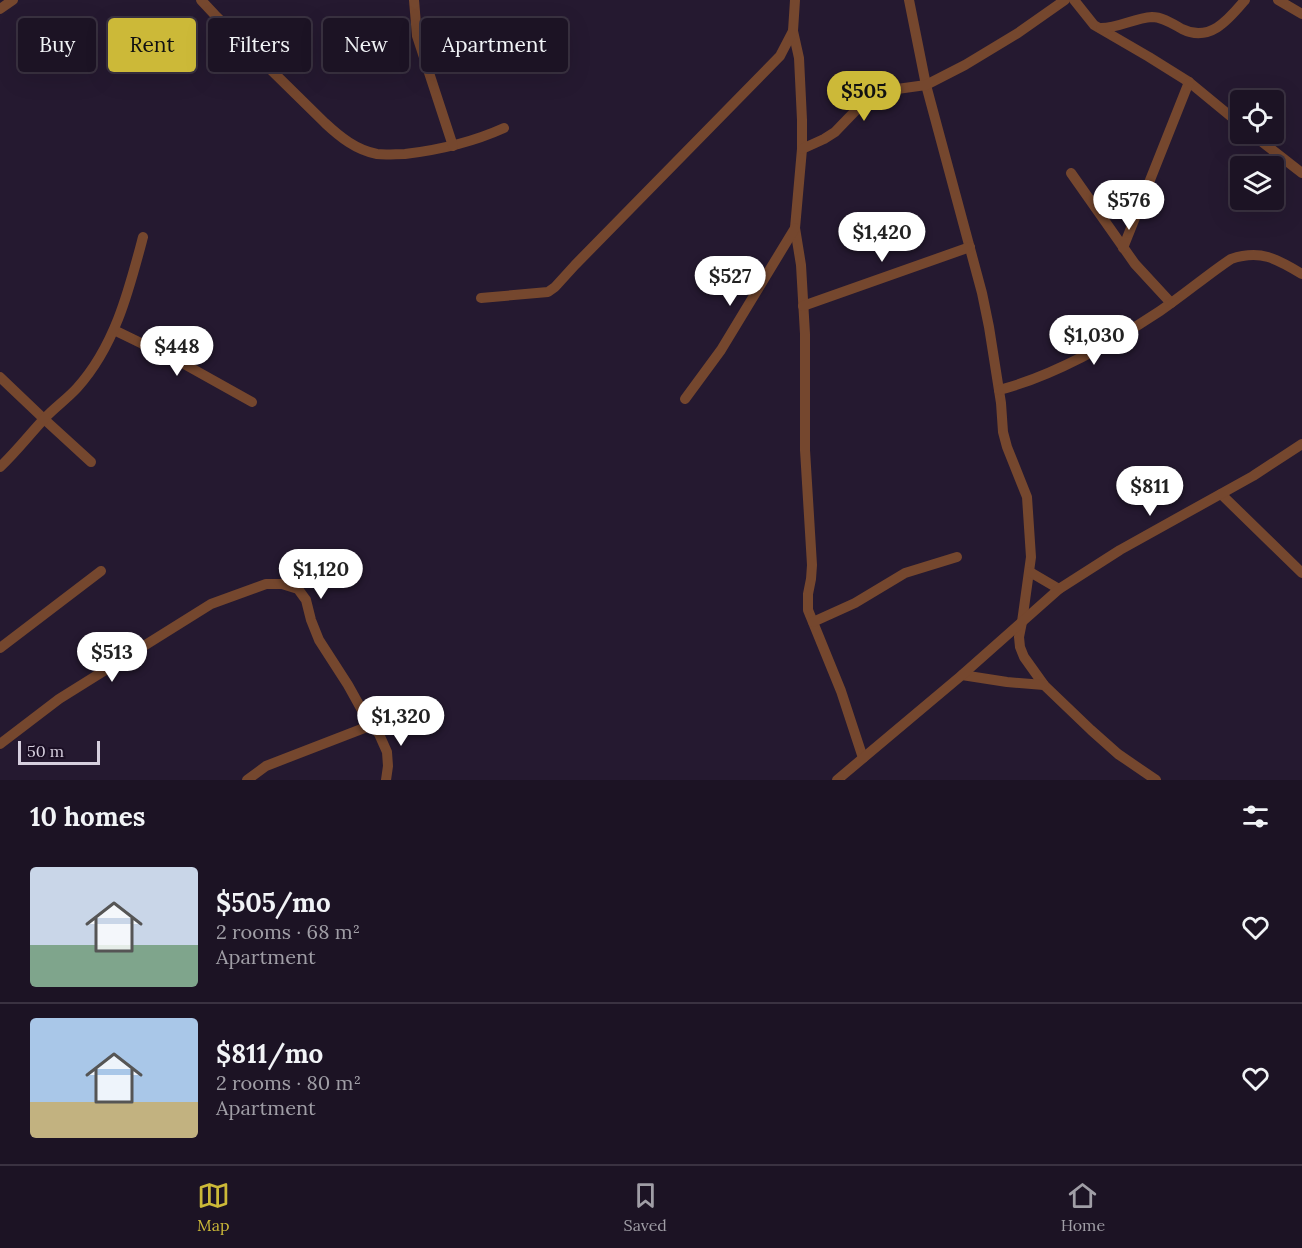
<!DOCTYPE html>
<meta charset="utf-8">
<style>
:root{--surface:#1c1324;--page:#292031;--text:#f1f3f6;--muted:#a09ea6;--line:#3a3241;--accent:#ccb938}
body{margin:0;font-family:Lora,serif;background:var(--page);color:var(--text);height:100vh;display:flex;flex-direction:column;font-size:22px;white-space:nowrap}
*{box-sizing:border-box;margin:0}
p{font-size:20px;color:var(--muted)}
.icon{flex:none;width:33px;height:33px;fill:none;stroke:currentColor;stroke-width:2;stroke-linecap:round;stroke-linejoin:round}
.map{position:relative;height:780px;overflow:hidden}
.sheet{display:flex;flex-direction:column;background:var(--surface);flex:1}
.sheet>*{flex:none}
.top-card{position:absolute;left:18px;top:18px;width:600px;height:54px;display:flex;gap:12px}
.controls{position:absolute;left:1230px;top:90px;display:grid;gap:12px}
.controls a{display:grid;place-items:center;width:54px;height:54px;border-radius:6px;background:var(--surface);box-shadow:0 6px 24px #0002,0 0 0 2px var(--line);font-size:30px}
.scale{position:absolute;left:18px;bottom:15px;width:82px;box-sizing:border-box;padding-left:6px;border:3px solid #d6cfde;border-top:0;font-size:16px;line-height:21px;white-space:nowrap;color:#d6cfde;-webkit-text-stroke:4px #1b0f25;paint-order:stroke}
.price{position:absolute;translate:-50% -51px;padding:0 14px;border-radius:21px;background:#fff;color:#222;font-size:20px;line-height:39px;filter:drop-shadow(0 2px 3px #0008)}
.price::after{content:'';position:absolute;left:50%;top:36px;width:18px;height:14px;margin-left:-9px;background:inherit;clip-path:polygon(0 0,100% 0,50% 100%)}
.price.active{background:var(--accent);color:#111}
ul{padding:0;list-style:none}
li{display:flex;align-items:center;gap:18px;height:150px;padding:0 30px}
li+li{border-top:2px solid var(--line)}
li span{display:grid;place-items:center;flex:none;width:168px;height:120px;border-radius:6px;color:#555}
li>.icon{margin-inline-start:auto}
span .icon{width:72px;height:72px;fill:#fffc;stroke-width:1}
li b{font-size:26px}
h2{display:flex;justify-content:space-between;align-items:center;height:72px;padding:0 30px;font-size:26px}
.tag{padding:0 21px;border-radius:6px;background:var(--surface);box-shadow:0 6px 24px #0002,0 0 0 2px var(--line);font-size:21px;line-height:54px}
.tag.active{background:var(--accent);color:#111}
.tab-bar{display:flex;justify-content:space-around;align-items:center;height:84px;border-top:2px solid var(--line);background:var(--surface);font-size:16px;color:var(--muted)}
.tab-bar a{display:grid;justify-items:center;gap:3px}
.tab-bar .active{color:var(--accent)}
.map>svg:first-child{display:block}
</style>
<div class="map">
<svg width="1302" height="780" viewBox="0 0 1302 780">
<rect width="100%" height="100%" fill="#251930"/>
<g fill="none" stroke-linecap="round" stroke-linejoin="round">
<g stroke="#75472e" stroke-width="10">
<path d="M201 0 215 15 325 123C340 137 356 150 377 154 385 155 396 154 405 154 439 150 473 142 504 128"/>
<polyline points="414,0 417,36 453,146"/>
<polyline points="909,0 926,85 982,293 989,327 1001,403 1003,432 1007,447 1027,497 1031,557 1022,622 1019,637 1020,647 1024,657 1044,685 1091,730 1118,754 1156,780"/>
<polyline points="1074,0 1094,25 1149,57 1189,82 1240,124"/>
<polyline points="1278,0 1302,14"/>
<polyline points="0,9 13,0"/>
<path d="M1101 28C1119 28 1134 18 1152 17 1163 17 1173 24 1182 29 1210 43 1229 19 1245 0"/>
<polyline points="793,31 799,58 802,120 802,149 795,228 801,265 805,334 805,450 812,565 811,579 808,594 808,610 841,691 863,758"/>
<polyline points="1252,134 1302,173"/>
<polyline points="802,149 824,139 835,132 861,105 878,96 890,90 926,85 965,65 1018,33 1065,0"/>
<polyline points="1071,173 1135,264 1171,303"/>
<polyline points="1123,248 1189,82"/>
<polyline points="481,298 548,292 555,287 575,265 780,56 793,31 795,0"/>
<polyline points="803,306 970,247"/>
<polyline points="114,330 184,364 252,402"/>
<polyline points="0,377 44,419 91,462"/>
<path d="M999 390C1054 376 1113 342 1160 311 1185 294 1207 275 1231 259 1261 249 1277 259 1302 274"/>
<polyline points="685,399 721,350 795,228"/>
<path d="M0 467C16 452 29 435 44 419 54 408 67 399 77 388 115 346 129 290 143 237"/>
<polyline points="1221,494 1302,573"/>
<polyline points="1030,572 1059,589"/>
<polyline points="813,622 855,603 905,573 957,557"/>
<polyline points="0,648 101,571"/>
<polyline points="962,675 1007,682 1044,685"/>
<polyline points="0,744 59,699 211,604 266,584 282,584 298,589 306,600 311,620 319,640 348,685 363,712 379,734 387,752 388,766 386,780"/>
<polyline points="247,780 266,766 372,725"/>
<polyline points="837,780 962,675 1059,589 1120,550 1253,476 1302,444"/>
</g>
</g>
</svg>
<div class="controls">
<a><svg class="icon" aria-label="locate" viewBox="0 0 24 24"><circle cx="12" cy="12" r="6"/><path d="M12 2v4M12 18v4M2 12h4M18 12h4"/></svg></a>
<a><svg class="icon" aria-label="layers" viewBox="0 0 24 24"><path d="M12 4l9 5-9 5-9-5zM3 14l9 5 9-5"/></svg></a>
</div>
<div class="scale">50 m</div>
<b class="price active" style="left:864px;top:122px">$505</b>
<b class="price" style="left:1129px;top:231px">$576</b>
<b class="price" style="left:882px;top:263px">$1,420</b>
<b class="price" style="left:730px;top:307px">$527</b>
<b class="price" style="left:1094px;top:366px">$1,030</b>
<b class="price" style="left:177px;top:377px">$448</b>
<b class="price" style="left:1150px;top:517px">$811</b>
<b class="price" style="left:321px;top:600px">$1,120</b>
<b class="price" style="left:112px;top:683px">$513</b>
<b class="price" style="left:401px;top:747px">$1,320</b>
<div class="top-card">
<a class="tag">Buy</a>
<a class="tag active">Rent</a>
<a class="tag">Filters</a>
<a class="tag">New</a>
<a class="tag">Apartment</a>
</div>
</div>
<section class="sheet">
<h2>10 homes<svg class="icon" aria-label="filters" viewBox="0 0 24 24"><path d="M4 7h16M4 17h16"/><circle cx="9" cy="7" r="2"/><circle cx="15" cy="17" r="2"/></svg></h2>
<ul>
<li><span style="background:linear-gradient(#c9d6e8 65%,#7fa58c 0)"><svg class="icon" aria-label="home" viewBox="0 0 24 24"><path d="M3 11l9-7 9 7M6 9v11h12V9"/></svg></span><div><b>$505/mo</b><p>2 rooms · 68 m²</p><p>Apartment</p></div><svg class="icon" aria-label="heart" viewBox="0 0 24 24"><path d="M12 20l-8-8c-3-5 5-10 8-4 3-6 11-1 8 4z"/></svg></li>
<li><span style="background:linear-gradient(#a9c7e8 70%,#c2b280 0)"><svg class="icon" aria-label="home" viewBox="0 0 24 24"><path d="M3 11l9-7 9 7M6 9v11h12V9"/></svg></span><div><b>$811/mo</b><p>2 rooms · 80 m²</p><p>Apartment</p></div><svg class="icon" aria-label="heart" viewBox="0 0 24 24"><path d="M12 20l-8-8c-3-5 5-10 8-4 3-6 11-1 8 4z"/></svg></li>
</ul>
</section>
<nav class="tab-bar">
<a class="active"><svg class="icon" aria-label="map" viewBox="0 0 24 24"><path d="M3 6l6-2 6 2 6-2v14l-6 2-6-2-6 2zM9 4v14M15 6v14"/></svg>Map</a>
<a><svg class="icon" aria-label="saved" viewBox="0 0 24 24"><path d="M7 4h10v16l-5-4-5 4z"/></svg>Saved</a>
<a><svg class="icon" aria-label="home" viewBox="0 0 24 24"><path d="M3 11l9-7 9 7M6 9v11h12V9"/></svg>Home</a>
</nav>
